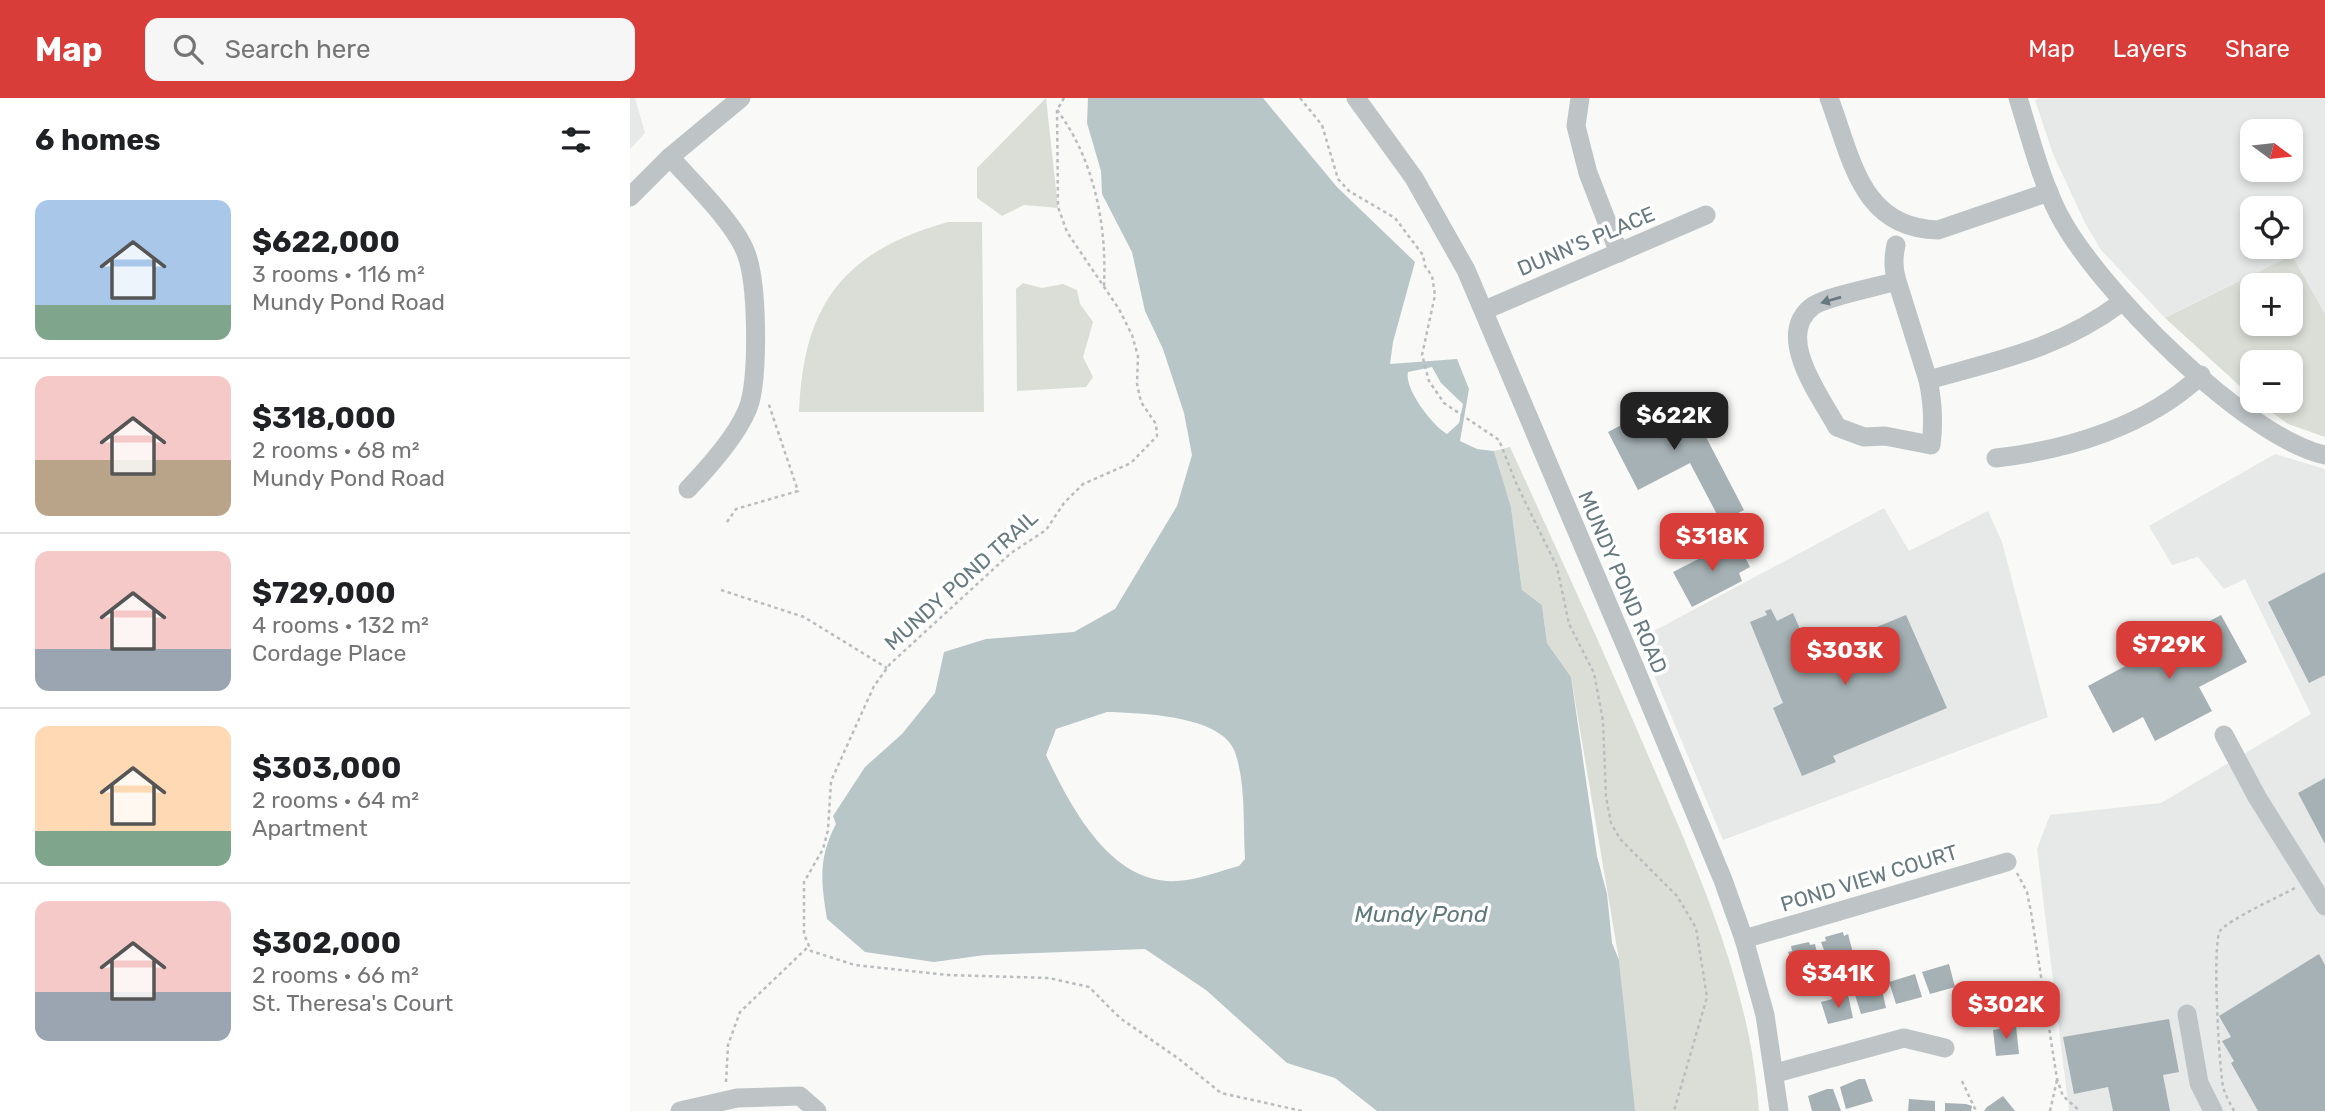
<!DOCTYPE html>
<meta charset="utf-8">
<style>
:root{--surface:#fff;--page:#f6f6f6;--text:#202124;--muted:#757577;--line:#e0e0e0;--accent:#d83d39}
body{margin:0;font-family:Rubik,sans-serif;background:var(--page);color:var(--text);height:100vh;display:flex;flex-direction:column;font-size:26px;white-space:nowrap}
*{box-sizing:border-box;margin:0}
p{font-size:23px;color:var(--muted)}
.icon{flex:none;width:38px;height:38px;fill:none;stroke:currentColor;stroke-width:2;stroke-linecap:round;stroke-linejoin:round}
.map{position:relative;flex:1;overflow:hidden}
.side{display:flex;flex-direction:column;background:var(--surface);width:630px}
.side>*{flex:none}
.needle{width:46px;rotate:105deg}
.fabs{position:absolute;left:1610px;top:21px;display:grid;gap:14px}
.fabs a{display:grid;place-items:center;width:63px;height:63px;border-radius:14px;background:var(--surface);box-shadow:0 4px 10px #0003;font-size:35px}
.price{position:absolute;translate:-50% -60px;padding:0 16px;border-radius:14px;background:var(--accent);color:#fff;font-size:23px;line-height:46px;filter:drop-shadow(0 2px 4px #0008)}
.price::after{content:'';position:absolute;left:50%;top:42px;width:21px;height:16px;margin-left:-10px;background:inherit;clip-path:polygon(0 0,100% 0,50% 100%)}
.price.active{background:#222;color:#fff}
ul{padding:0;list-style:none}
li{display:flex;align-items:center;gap:21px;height:175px;padding:0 35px}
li+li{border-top:2px solid var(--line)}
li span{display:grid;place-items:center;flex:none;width:196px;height:140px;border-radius:14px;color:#555}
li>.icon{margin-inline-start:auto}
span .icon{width:84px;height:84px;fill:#fffc;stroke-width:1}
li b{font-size:30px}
h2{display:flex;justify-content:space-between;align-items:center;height:84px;padding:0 35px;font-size:30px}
header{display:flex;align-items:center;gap:42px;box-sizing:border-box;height:98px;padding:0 35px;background:var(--accent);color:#fff}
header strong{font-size:33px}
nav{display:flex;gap:38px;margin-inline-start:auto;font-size:24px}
.search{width:490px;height:63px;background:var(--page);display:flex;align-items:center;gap:18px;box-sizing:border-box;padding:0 24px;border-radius:14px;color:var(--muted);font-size:26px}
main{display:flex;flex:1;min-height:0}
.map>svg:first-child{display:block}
</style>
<header>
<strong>Map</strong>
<div class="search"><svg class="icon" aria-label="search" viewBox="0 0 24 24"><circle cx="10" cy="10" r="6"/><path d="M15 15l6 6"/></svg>Search here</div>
<nav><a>Map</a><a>Layers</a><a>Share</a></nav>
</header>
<main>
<section class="side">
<h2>6 homes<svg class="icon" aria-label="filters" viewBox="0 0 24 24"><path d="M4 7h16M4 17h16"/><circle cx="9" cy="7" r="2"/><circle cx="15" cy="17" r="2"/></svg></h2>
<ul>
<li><span style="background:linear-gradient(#a9c7e8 75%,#7fa58c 0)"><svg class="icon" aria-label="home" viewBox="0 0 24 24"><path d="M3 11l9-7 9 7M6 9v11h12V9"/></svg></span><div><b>$622,000</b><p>3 rooms · 116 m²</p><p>Mundy Pond Road</p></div></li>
<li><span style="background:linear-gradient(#f6c9c9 60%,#b9a48a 0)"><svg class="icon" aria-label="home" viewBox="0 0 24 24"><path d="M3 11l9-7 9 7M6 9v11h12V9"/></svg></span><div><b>$318,000</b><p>2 rooms · 68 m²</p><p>Mundy Pond Road</p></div></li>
<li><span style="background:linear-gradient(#f6c9c9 70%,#9aa5b1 0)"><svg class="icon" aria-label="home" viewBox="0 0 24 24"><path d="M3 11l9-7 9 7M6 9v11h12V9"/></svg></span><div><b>$729,000</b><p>4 rooms · 132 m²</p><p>Cordage Place</p></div></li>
<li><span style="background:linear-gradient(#ffd9b3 75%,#7fa58c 0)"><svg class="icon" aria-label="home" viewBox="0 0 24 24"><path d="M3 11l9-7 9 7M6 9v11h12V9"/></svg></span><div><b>$303,000</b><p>2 rooms · 64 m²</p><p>Apartment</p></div></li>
<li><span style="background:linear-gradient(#f6c9c9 65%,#9aa5b1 0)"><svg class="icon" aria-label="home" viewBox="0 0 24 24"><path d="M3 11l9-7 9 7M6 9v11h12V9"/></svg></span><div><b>$302,000</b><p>2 rooms · 66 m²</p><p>St. Theresa's Court</p></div></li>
</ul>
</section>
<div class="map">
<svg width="1695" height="1013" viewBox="0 0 1695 1013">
<rect width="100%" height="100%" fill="#f9f9f7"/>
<g fill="#e7e9e8" fill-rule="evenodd">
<polygon points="0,0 5,0 15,35 0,51"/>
<path d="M1410 0H1695V216L1662 157 1535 220 1471 152 1455 125 1423 56 1405 2ZM1622 33H1661V72H1622ZM1622 110H1661V149H1622Z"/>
<polygon points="1645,356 1695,371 1695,1013 1439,1013 1407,751 1420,717 1531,705 1681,616 1615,481 1594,491 1568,459 1542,467 1519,428"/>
<polygon points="1254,410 1279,453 1358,413 1372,444 1418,619 1093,742 1009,541"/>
</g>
<g fill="#dbded7" fill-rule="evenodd">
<polygon points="416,0 428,110 394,107 372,118 347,100 347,70"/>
<path d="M318 124H352L354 314H169C173 206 214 153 318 124Z"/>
<path d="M1662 157 1695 216V339L1658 326 1626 303H1661V264H1622V299L1535 220ZM1661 187V226H1622V187Z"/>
<polygon points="393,185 412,190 433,186 447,192 450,206 463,224 453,259 463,279 456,289 387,293 386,191"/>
<path d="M880 349C928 454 976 558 1021 664 1069 775 1121 891 1129 1013H1003L989 862 941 579 917 545 912 507 892 492 881 409 864 353Z"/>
</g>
<path fill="#b8c6c8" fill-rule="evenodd" d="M458 0H633L707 89 785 164 763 244 760 266 827 261 839 291 830 343 847 351 864 353 881 409 892 492 912 507 917 545 941 579 967 758 977 796 982 845 989 862 1005 1013H747L705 980 657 965 576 892 515 851 355 857 304 864 235 854 197 821C191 784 188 760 206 726L203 718 235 669 272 636 305 595 314 554 356 541 444 534 485 511 547 408 562 357 554 315 533 251 515 213 502 154 472 96 471 73 457 25ZM802 269 811 285 833 306 829 325 817 336C803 328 774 291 778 274ZM477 614C509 615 592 617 605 654 616 686 613 727 615 761L609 768C590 773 567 782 547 783 480 787 440 707 416 657L426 631Z"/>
<g fill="#a5b1b4">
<polygon points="1053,295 1114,412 1091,424 1060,365 1008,392 978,334"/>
<polygon points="1106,442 1120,469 1109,475 1112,483 1062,509 1043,474"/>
<polygon points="1695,474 1695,577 1679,585 1638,504"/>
<polygon points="1141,511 1147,523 1163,515 1181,556 1276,517 1317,610 1203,658 1206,664 1172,678 1143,610 1153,605 1120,524 1137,517 1135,513"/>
<polygon points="1591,517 1617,564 1569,589 1582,613 1525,643 1513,619 1483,635 1458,588"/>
<polygon points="1695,680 1695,746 1668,695"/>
<polygon points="1213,834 1214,838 1218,836 1223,855 1198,863 1191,844 1196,843 1195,839"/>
<polygon points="1179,844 1180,847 1185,846 1189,865 1165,872 1158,854 1162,853 1161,848"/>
<polygon points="1689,856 1695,867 1695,1013 1628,1013 1601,965 1604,963 1592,943 1601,939 1589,918"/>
<polygon points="1319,866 1325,889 1300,896 1292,874"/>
<polygon points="1285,876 1292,899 1266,906 1259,884"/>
<polygon points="1251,887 1256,910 1231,916 1224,894"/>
<polygon points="1218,897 1223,920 1198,926 1191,904"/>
<polygon points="1539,921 1549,974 1533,977 1540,1013 1483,1013 1478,989 1444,996 1433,939"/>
<polygon points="1386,928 1389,956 1366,958 1363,932"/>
<polygon points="1229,981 1235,981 1243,1003 1216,1011 1210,989"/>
<polygon points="1197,991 1203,991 1211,1013 1182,1013 1178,998"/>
<polygon points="1373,998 1385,1013 1354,1013 1357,1009"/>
<polygon points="1279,1001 1305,1003 1305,1013 1278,1013"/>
<polygon points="1315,1005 1336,1006 1342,1008 1341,1013 1315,1013"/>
</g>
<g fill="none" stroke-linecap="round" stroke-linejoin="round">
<g stroke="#b9bdbf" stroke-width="2.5" stroke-dasharray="3.5 3.5" stroke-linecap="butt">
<polyline points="434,0 427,12 428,109 437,134 489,211 502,237 508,258 507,286 511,304 526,326 527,338 501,365 453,386 434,405 416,432 381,455 260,566 244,588 201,683 198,732 193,751 174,784 174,836 181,853 225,867 318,877 419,880 459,889 490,920 549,961 591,995 672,1013"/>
<polyline points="670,0 692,27 708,81 719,93 765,120 793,157 795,168 802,178 805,197 792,257 799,283 814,305 869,342 886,385 927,469 939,526 964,575 973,623 976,699 981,725 990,741 1047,798 1066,830 1077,899 1044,1013"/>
<path d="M427 12C464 61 477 127 474 188"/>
<polyline points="97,424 106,411 168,393 138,304"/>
<polyline points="91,492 174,519 257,570"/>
<polyline points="1387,775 1397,794 1401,814 1427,981 1433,998 1450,1013"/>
<polyline points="1332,983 1346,1013"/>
<polyline points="96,984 98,947 110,914 179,848"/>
<polyline points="1420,1013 1427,982"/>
<path d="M1604 1013C1600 1005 1595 997 1593 988 1589 968 1582 846 1590 833 1598 822 1650 798 1665 790"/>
</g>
<g stroke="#bec4c6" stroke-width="19">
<polyline points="726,0 784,80 836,172 1005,570 1093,782 1114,841 1135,917 1149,1013"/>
<polyline points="950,0 946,28 958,75 989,155"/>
<path d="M1199 0C1222 60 1230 130 1308 132L1419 94"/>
<path d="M1388 0C1400 38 1410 79 1428 115 1465 188 1615 340 1695 357"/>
<path d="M40 59C62 84 105 125 116 155 128 186 128 273 120 304 112 333 78 370 58 391"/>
<polyline points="0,99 40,59 111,0"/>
<path d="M1266 147C1263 160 1263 171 1267 183L1298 282C1303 305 1304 324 1301 347L1255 338 1234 339 1207 329C1191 299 1143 237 1183 208 1198 198 1247 189 1267 183"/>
<polyline points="855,212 1076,117"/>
<path d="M1298 282C1370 262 1431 250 1492 204"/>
<path d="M1366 360C1437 352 1518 328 1571 277"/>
<polyline points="1594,637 1627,699 1695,808"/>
<polyline points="1114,841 1377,764"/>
<polyline points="1557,916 1569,985 1583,1013"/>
<polyline points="1146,975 1274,940 1315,950"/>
<polyline points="50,1013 107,1000 170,998 187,1013"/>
</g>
</g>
<defs><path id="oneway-solid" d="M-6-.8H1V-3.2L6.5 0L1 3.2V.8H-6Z" transform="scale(1.75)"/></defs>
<use fill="#667a80" href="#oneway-solid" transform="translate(1201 202) rotate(164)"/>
<g text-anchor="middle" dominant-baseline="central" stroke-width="7" stroke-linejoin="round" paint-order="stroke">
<g font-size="21" fill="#667a80" stroke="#fff">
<text transform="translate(956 143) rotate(-23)">DUNN'S PLACE</text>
<text transform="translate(331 482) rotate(-42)">MUNDY POND TRAIL</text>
<text transform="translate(993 484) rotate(67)">MUNDY POND ROAD</text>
<text transform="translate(1239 780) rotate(-17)">POND VIEW COURT</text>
</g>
<g font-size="23" font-style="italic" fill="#61787a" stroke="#fff">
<text x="791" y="816">Mundy Pond</text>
</g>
</g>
</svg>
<div class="fabs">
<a><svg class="needle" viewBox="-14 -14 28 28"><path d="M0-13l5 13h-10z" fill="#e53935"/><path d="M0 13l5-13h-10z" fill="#757577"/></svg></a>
<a><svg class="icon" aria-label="locate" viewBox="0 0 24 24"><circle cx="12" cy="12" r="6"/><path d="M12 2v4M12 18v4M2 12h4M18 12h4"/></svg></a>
<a>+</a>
<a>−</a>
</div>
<b class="price active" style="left:1044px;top:354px">$622K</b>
<b class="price" style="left:1082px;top:475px">$318K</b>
<b class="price" style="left:1539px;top:583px">$729K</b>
<b class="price" style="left:1215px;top:589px">$303K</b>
<b class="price" style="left:1208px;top:912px">$341K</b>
<b class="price" style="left:1376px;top:943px">$302K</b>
</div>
</main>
